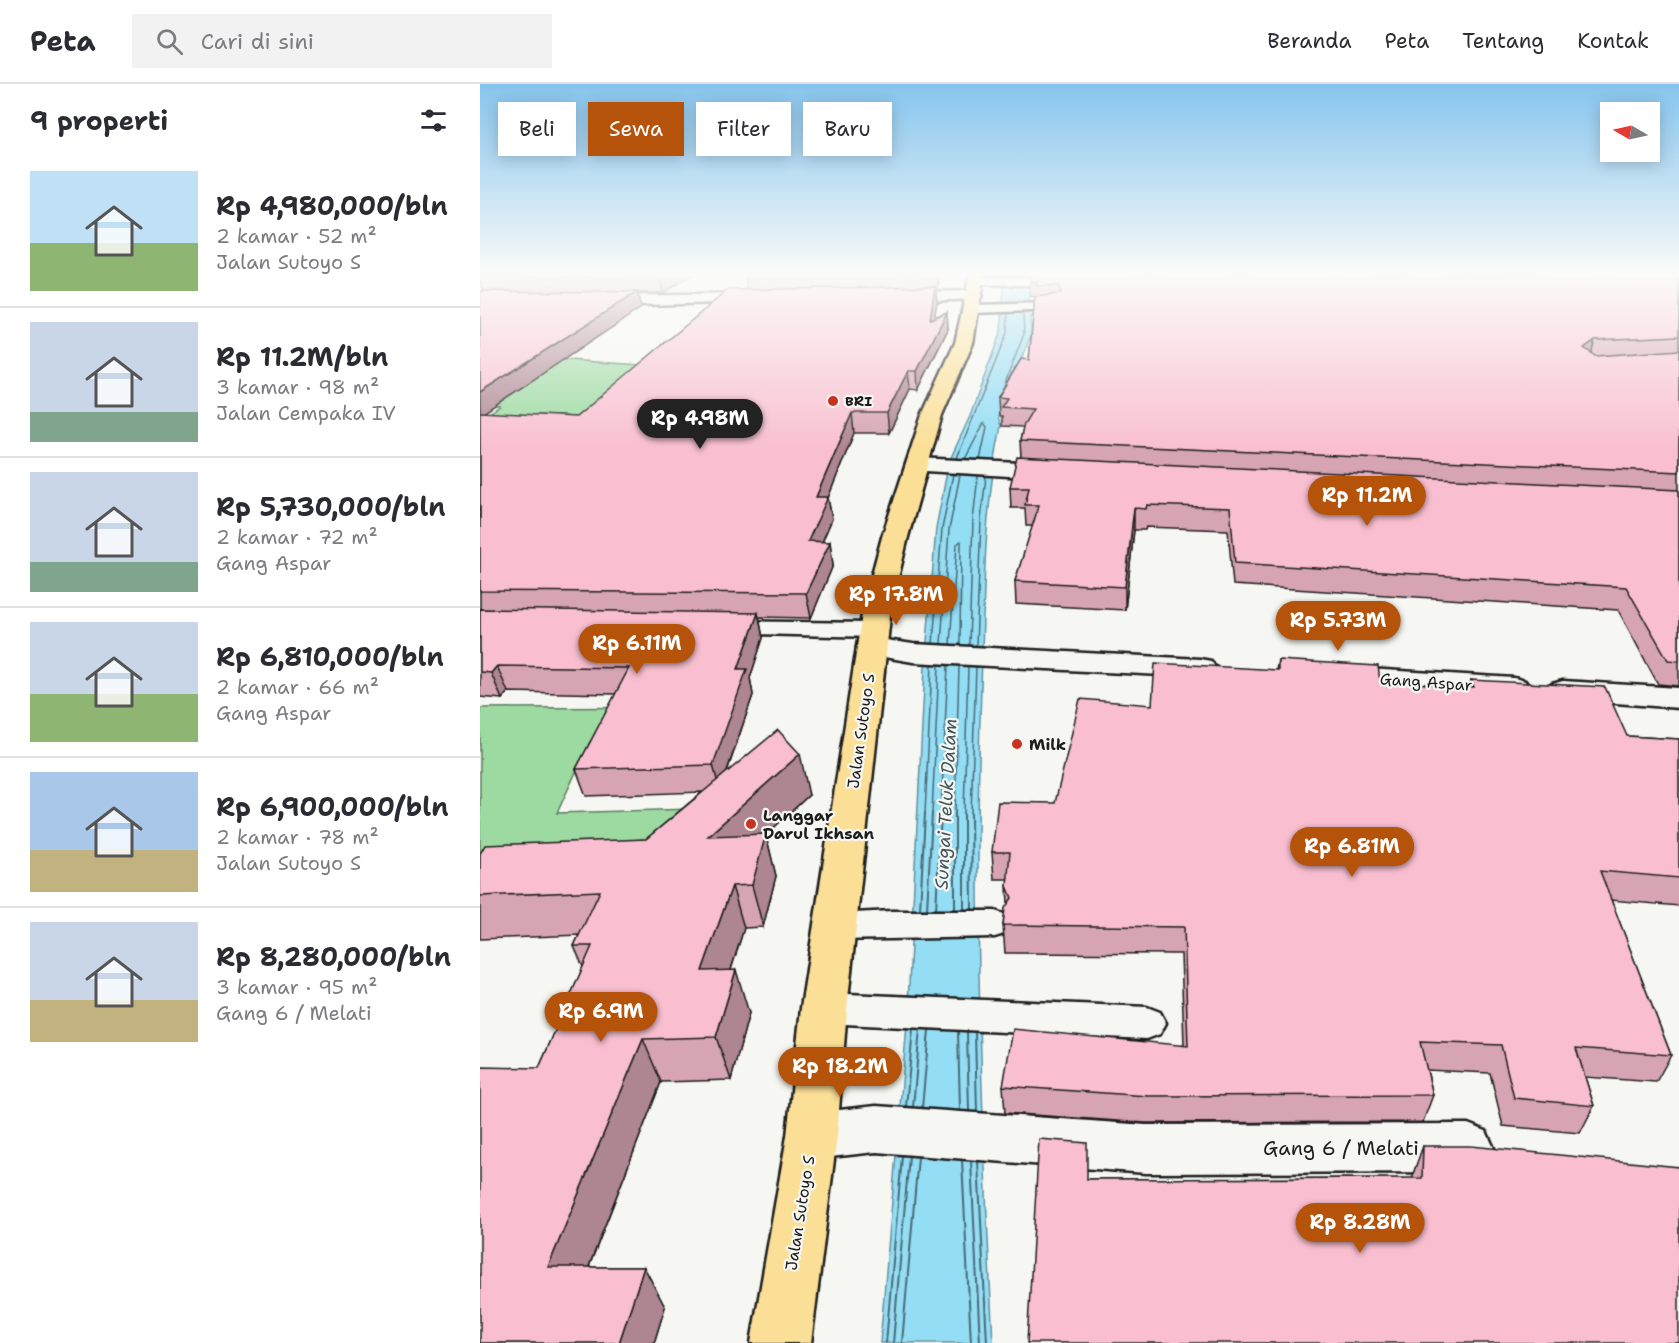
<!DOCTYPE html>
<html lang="id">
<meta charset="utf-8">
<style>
:root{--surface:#fff;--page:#f2f2f3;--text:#2b2b33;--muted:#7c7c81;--line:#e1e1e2;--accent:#b45309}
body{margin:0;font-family:"Shantell Sans",sans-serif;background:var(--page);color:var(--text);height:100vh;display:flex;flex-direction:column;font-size:22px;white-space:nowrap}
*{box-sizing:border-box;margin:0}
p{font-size:20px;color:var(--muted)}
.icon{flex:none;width:33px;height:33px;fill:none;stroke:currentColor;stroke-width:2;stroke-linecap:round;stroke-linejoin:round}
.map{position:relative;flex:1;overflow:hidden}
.panel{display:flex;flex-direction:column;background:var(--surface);width:480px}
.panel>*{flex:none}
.top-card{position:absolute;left:18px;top:18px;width:570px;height:54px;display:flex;gap:12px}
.needle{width:39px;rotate:279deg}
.buttons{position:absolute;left:1120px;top:18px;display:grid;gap:12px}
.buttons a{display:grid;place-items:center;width:60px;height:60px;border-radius:0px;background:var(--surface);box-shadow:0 3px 15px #0003;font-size:30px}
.price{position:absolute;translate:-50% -51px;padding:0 14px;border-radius:21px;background:var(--accent);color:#fff;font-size:20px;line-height:39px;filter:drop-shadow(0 2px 3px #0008)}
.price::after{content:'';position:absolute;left:50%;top:36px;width:18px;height:14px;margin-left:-9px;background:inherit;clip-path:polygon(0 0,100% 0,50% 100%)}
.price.on{background:#222;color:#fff}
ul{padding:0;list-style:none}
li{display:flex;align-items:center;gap:18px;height:150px;padding:0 30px}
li+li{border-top:2px solid var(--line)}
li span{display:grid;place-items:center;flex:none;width:168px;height:120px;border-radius:0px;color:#555}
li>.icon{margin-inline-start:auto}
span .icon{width:72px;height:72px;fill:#fffc;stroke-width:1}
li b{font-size:26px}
h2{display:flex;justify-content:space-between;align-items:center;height:72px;padding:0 30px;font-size:26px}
.tag{padding:0 21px;border-radius:0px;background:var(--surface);box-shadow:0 3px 15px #0003;font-size:21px;line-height:54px}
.tag.on{background:var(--accent);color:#fff}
header{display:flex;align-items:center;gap:36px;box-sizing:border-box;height:84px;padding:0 30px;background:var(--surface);border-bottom:2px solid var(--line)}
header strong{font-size:28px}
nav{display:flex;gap:33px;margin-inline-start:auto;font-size:21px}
.search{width:420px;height:54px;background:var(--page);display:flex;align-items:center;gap:15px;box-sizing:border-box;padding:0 21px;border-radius:0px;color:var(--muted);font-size:22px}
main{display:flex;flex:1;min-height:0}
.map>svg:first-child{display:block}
</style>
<header>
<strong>Peta</strong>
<div class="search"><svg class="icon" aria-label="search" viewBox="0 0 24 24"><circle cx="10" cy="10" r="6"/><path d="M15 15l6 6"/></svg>Cari di sini</div>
<nav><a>Beranda</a><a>Peta</a><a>Tentang</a><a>Kontak</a></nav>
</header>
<main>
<section class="panel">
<h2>9 properti<svg class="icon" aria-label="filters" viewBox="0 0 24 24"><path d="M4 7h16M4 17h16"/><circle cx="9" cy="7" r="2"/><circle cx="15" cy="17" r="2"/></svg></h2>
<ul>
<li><span style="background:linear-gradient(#bfe0f5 60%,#8fb573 0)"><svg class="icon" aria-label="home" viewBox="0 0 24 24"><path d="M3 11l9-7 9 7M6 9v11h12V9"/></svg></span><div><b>Rp 4,980,000/bln</b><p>2 kamar · 52 m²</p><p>Jalan Sutoyo S</p></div></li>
<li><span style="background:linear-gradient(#c9d6e8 75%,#7fa58c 0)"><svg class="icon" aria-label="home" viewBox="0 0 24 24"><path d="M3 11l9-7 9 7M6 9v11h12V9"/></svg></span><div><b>Rp 11.2M/bln</b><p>3 kamar · 98 m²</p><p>Jalan Cempaka IV</p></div></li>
<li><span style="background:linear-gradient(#c9d6e8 75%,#7fa58c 0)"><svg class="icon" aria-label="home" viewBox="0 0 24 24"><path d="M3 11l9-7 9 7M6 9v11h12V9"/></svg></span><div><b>Rp 5,730,000/bln</b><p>2 kamar · 72 m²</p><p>Gang Aspar</p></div></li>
<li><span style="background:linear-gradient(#c9d6e8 60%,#8fb573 0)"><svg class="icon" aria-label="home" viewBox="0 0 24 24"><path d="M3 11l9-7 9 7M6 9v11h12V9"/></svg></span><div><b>Rp 6,810,000/bln</b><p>2 kamar · 66 m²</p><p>Gang Aspar</p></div></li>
<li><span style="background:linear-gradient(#a9c7e8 65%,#c2b280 0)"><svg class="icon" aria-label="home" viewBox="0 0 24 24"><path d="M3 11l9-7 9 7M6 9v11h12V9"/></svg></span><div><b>Rp 6,900,000/bln</b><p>2 kamar · 78 m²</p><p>Jalan Sutoyo S</p></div></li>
<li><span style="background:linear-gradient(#c9d6e8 65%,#c2b280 0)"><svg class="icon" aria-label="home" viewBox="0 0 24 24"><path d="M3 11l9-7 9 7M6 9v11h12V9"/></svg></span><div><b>Rp 8,280,000/bln</b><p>3 kamar · 95 m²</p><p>Gang 6 / Melati</p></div></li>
</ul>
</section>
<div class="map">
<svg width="1199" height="1259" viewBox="0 0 1199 1259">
<rect width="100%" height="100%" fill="#f6f6f2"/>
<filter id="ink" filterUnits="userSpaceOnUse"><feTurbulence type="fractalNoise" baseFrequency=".0167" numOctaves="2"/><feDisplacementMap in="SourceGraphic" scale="12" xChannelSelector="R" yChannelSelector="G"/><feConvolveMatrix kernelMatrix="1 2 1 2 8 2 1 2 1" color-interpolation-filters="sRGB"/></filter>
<g filter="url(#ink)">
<g fill="#9cdaa1" stroke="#5c7b5e" stroke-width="1.5">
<polygon points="28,272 176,282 182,332 0,335 20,322 0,316"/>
<polygon points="260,623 251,655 110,658 77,729 212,725 200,756 0,779 0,624"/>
</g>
<path fill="#93ddf5" stroke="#63909e" stroke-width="1.5" d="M525 190H549L551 251 518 332 521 342C503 428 504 516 501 604 493 822 502 1041 513 1259H400L427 940 445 583 456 444 469 378 490 332 521 247Z"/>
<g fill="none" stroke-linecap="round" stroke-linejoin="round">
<g stroke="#4c6973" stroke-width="1.5">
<polyline points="525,299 544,250 543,229"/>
<polyline points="477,374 527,249 528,229"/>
<polyline points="485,375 504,339 507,343 500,376"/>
<polyline points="453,560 462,445 473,390"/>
<polyline points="461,560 469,446 480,391"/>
<polyline points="470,560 477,460 481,457 480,561"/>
<polyline points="489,561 493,436 498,392"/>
<polyline points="496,562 501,436 506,392"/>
<polyline points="445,730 452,580"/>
<polyline points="452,730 459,581"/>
<polyline points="461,730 468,581"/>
<polyline points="475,730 479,582"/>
<polyline points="484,730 488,582"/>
<polyline points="491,730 496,583"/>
</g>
<g stroke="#4c6973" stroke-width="2">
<polyline points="475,729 475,826"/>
<polyline points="484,729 484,826"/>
<polyline points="491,729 492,826"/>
<polyline points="440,826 445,729"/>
<polyline points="447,826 452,729"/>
<polyline points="456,826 461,729"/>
<polyline points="478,947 480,1026"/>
<polyline points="487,948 489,1027"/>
<polyline points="495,948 497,1028"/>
<polyline points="426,1023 433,945"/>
<polyline points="433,1023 440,945"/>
<polyline points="442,1024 449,946"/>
<polyline points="482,1076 491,1259"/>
<polyline points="491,1077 500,1259"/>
<polyline points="498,1077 507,1259"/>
<polyline points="406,1259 422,1072"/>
<polyline points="413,1259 429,1072"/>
<polyline points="422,1259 438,1073"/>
</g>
<defs>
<g id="service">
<polygon points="574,219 579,220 579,226 492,229 485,225 492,221"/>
<polygon points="245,537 394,539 403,541 406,546 403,551 394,553 236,549 233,544 236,539"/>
<polygon points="412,827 515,827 527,831 532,840 527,849 515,853 355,856 343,852 338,843 343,834 355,830"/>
<polygon points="344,909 667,923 680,928 686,939 680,950 667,955 344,939 331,935 325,924 331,913"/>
</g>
<g id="minor">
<polygon points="495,193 596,194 603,198 596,202 490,200 488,197"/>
<polygon points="494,207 499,209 502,212 499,215 413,218 405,213 413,208"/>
<polygon points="280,210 286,212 288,215 286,218 116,222 108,217 116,212"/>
<polygon points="437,374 580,381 588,383 591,388 588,393 580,395 429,386 426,381 429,376"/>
<polygon points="392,554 433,560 720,575 731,577 736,584 731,591 720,593 433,578 381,569 377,563 381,557"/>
<polygon points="855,583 1034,594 1045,597 1050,604 1045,611 1034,614 844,599 839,592 844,585"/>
<polygon points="1083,597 1199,604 1199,624 1072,614 1067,607 1072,600"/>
<polygon points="396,1022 666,1041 988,1040 1006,1047 1014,1064 1006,1081 988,1088 666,1089 396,1068 332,1075 314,1069 307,1052 314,1035 332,1029"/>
</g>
<polygon id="trunk" points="490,190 504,190 493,259 462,331 428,453 411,524 367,924 357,1052 331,1259 271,1259 307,1052 321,924 383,524 402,453 442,331 475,259"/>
</defs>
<use href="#service" stroke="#1c1c1c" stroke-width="5"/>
<use href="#minor" stroke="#1c1c1c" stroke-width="5"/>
<use href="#trunk" stroke="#1c1c1c" stroke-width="5"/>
<use href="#service" fill="#f6f6f2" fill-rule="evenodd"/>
<use href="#minor" fill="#f6f6f2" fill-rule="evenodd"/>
<use href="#trunk" fill="#fbdf96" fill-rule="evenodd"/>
</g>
<g fill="#d6a4b3" stroke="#1c1c1c" stroke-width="1.5">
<polygon points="0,190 212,190 183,209 157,209 161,224 3,329 96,333 267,206 265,190 460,190 458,205 456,205 457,218 454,233 467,228 468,245 438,306 430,305 409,349 374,349 348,414 352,435 342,458 350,458 353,481 331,534 279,533 283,554 270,594 273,611 247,688 329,711 286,751 296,792 283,843 264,844 251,886 269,929 251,996 181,998 109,1183 164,1183 185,1223 174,1259 0,1259 59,984 103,883 94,862 99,851 0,855 0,770 166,755 222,708 106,712 96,685 136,610 28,608 22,615 0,613 0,207 4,207 0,196"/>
<polygon points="551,190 1199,190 1199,602 1178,600 1138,526 753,501 748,446 666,443 665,446 654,446 645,526 536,520 535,497 553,442 546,442 545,424 531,424 530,403 541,374 540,357 543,343 522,342 522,332 519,332 518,313 549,276 555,213 550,212 550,197"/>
<polygon points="798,576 900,597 989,603 991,596 1147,652 1199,655 1199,822 1131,816 1191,971 1176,998 1105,993 1114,1022 1100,1049 1023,1042 1010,989 947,986 953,1011 943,1038 666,1039 525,1029 523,1002 704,961 701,870 525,869 523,841 528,820 527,802 528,795 514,795 512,768 575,719 672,621 796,586"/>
<polygon points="943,1062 1199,1259 607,1095 933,1094 933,1090"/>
</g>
<g fill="#ae8692" stroke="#1c1c1c" stroke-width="1.5">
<polygon points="186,190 212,190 183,209 180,194"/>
<polygon points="457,190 460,190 458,205"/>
<polygon points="455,202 457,218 451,252 450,235"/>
<polygon points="157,208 161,224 0,331 0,308"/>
<polygon points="467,228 468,245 438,306 437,287"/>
<polygon points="1115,256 1110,273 1104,264"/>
<polygon points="428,287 430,305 409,349 407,329"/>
<polygon points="372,329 374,349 348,414 352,435 332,481 328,457 336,413"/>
<polygon points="654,424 654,446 645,526 645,503"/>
<polygon points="350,458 353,481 331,534 326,509"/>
<polygon points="278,529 283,554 270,594 273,611 240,707 233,681 258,585"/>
<polygon points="17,582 28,608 22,615 11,589"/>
<polygon points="320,670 329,711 286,751 296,792 283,843 272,801 228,752"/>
<polygon points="252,802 264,844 237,930 222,887"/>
<polygon points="256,886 269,929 251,996 236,953"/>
<polygon points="163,955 181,998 93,1223 68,1183"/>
<polygon points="164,1183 185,1223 174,1259 139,1259"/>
</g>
<g fill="#f9bfd0" stroke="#1c1c1c" stroke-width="1.5">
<polygon points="6,190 186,190 180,194 0,193"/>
<polygon points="551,190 990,190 993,192 1031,190 1199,190 1199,252 1115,256 1104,264 1115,272 1199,266 1199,388 540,357 544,340 553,325 521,323 527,314 518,313 541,275 549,276 555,213 581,210 579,202 556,202 557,198 550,197"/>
<polygon points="455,202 450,235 467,228 437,287 428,287 407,329 372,329 336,413 348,413 328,457 350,458 326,509 0,507 0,328 96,333 248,206"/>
<polygon points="0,207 157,208 0,308"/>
<polygon points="537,373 1199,406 1199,577 1188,576 1146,503 755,479 750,424 667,421 666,425 654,424 645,503 535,497 559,421 545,421 549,403 530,403"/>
<polygon points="0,525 278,529 258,585 267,585 233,681 96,685 149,584 17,582 11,589 0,588"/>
<polygon points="798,576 898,582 900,597 994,603 991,596 1125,603 1147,652 1199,655 1199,794 1120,787 1191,971 1096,964 1114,1022 1034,1014 1021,961 940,958 953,1011 668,1012 523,1002 533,945 708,962 704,843 523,841 525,824 532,814 527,802 530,768 512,768 518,718 575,719 600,615 672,621 675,579 798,586"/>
<polygon points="298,646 320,670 228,752 286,750 272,801 252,802 222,887 256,886 236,953 163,955 68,1183 164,1183 139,1259 0,1259 0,983 59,984 112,862 94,862 120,807 0,812 0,770 5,761 166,755"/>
<polygon points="559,1055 607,1059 607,1095 942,1094 943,1062 991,1062 1199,1083 1199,1259 547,1259"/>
</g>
</g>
<linearGradient id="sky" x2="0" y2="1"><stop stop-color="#86c4ed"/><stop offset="0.52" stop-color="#fbfbf9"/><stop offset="1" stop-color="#fbfbf9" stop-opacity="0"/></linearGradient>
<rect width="1199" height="366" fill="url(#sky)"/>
<g fill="#c8321e" stroke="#f6f6f2" stroke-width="2">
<circle cx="353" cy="317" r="6"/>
<circle cx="537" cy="660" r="6"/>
<circle cx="271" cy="740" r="6"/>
</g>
<g text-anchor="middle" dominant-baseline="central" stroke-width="4.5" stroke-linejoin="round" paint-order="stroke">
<g font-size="14" font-weight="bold" fill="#1c1c1c" stroke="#f6f6f2" text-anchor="start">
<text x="365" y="317">BRI</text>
</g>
<g font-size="16" fill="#1c1c1c" stroke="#f6f6f2">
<text transform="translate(946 598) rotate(4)">Gang Aspar</text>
<text transform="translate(381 647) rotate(-82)">Jalan Sutoyo S</text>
<text transform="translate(320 1129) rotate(-81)">Jalan Sutoyo S</text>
</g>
<g font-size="16" font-weight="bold" fill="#1c1c1c" stroke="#f6f6f2" text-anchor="start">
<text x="549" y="660">Milk</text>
<text x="283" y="731">Langgar<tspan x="283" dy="18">Darul Ikhsan</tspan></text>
</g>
<g font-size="18" font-style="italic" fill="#40565d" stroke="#f6f6f2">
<text transform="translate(466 720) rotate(-87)">Sungai Teluk Dalam</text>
</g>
<g font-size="20" fill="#1c1c1c" stroke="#f6f6f2">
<text x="861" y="1064">Gang 6 / Melati</text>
</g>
</g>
</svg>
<div class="buttons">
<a><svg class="needle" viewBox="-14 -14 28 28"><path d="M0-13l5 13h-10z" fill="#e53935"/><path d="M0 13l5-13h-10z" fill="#7c7c81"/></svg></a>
</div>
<b class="price on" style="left:220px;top:366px">Rp 4.98M</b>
<b class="price" style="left:887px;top:443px">Rp 11.2M</b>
<b class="price" style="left:416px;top:542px">Rp 17.8M</b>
<b class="price" style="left:858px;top:568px">Rp 5.73M</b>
<b class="price" style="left:157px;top:591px">Rp 6.11M</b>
<b class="price" style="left:872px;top:794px">Rp 6.81M</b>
<b class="price" style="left:121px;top:959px">Rp 6.9M</b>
<b class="price" style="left:360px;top:1014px">Rp 18.2M</b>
<b class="price" style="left:880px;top:1170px">Rp 8.28M</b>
<div class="top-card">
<a class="tag">Beli</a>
<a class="tag on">Sewa</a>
<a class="tag">Filter</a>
<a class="tag">Baru</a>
</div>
</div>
</main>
